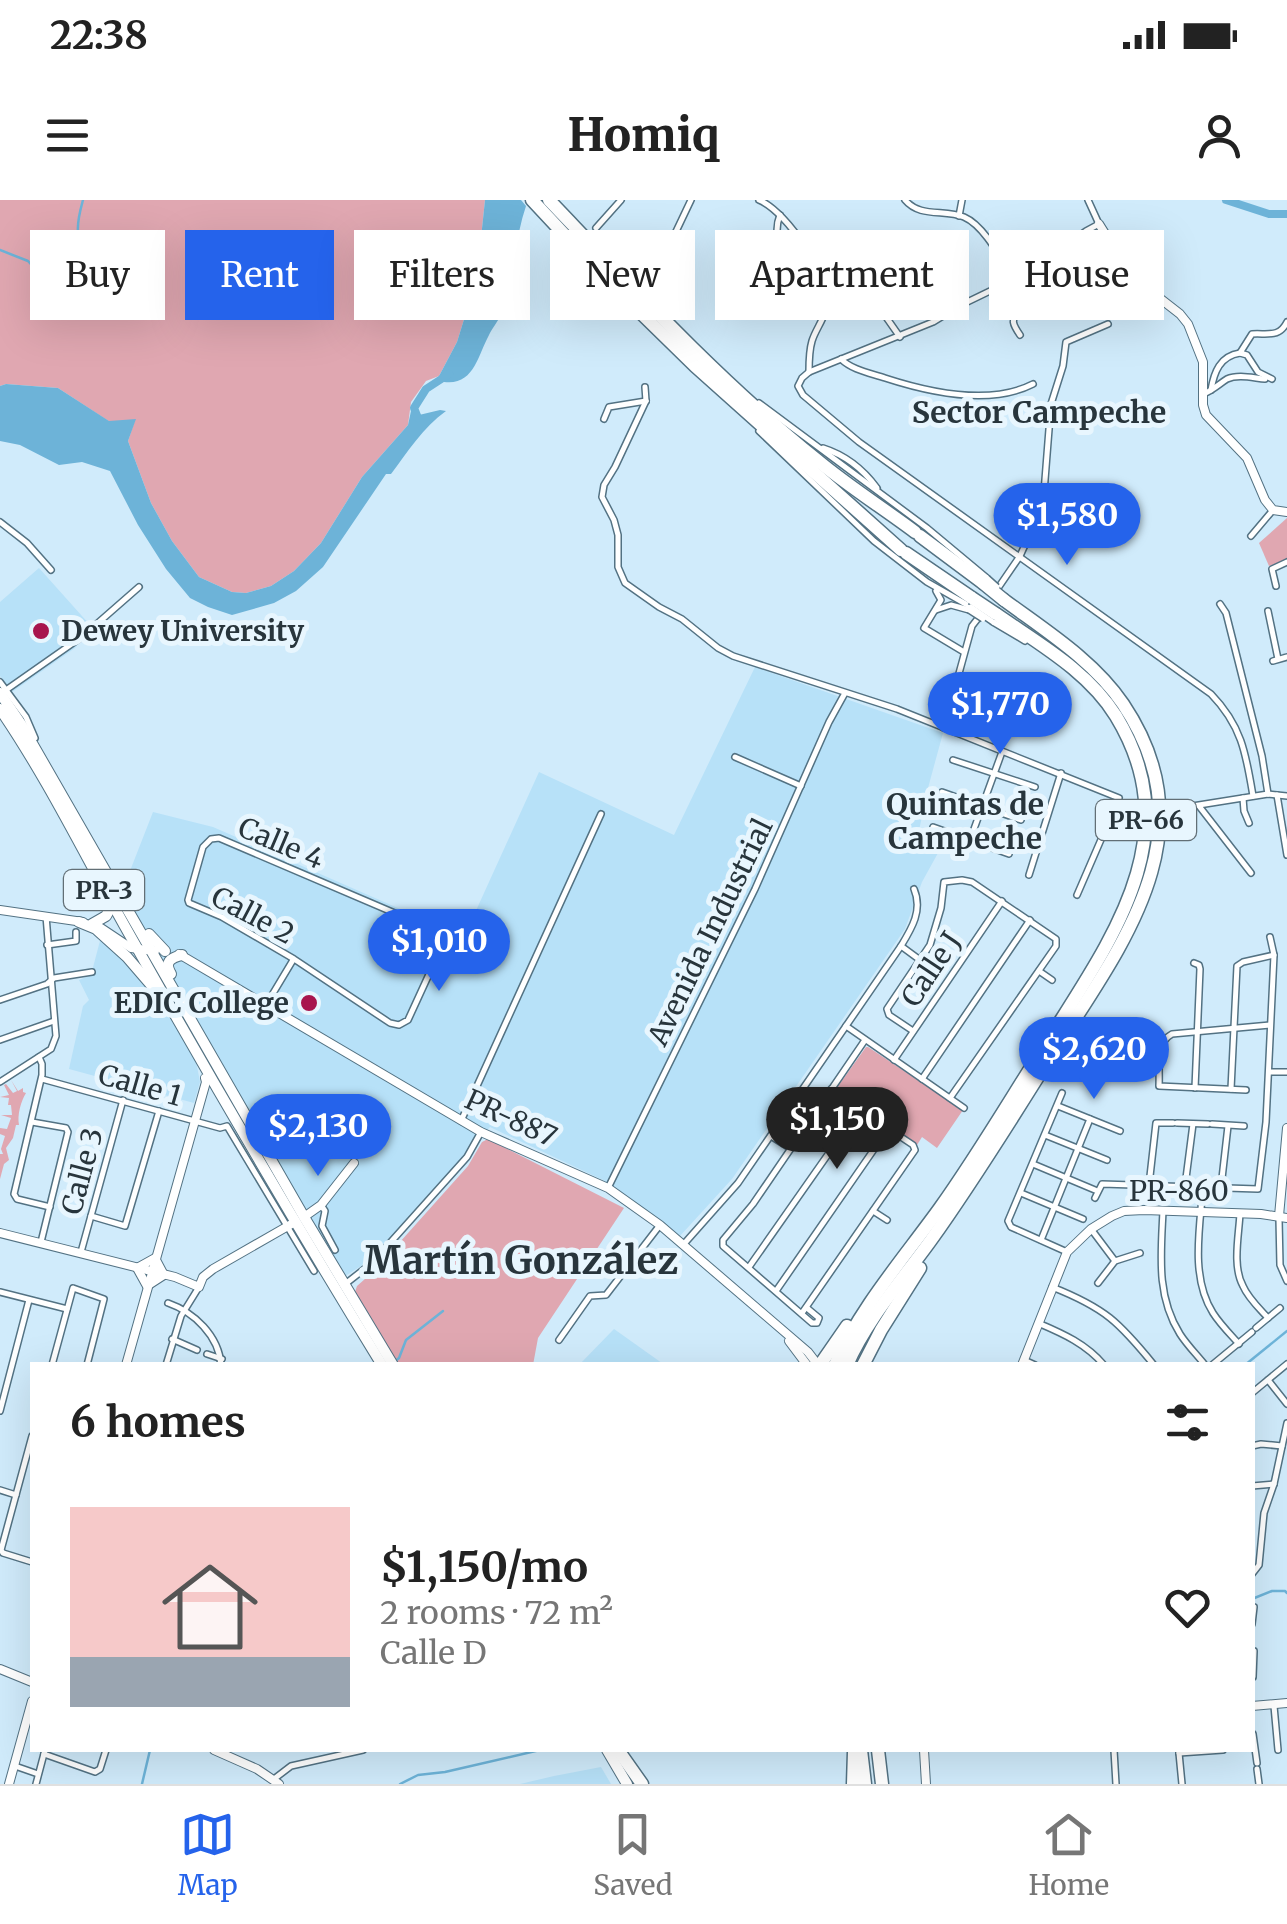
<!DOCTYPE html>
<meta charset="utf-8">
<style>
:root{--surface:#fff;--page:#f6f6f6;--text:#222;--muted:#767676;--line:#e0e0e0;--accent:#2563eb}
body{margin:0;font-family:Merriweather,serif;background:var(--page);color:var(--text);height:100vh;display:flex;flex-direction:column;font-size:38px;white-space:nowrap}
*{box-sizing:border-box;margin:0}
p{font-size:32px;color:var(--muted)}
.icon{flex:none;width:55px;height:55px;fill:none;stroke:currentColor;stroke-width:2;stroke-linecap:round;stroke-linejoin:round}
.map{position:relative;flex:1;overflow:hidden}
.drawer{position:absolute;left:30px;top:1162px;width:1225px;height:390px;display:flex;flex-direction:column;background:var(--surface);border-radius:0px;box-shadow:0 10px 40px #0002}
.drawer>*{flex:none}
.hud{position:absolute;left:30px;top:30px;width:1228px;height:90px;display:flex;gap:20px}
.price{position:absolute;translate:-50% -85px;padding:0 22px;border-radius:35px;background:var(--accent);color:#fff;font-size:32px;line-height:65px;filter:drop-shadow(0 2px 5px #0008)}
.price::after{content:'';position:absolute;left:50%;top:60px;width:30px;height:22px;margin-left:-15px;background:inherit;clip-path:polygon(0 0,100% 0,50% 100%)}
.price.current{background:#222;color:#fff}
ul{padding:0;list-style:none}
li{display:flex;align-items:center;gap:30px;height:250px;padding:0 40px}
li+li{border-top:2px solid var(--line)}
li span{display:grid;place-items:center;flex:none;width:280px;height:200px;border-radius:0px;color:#555}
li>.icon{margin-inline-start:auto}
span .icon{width:120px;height:120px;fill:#fffc;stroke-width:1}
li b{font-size:42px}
h2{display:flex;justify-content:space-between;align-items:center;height:120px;padding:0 40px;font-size:42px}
.chip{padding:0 35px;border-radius:0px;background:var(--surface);box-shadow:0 10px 40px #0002;font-size:35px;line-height:90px}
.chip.current{background:var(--accent);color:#fff}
.status{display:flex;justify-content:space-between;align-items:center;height:70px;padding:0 50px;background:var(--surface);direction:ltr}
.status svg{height:28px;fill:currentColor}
header{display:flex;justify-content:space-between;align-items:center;height:130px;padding:0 40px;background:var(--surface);font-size:45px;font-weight:800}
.tab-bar{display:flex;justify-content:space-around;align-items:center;height:140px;border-top:2px solid var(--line);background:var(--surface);font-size:28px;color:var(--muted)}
.tab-bar a{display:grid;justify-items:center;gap:5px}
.tab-bar .current{color:var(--accent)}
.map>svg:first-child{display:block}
</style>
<div class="status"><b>22:38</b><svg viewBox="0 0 49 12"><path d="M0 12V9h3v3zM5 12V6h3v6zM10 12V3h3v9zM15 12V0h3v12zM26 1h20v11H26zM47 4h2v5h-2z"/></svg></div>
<header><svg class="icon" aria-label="menu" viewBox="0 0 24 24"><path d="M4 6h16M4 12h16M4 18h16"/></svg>Homiq<svg class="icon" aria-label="person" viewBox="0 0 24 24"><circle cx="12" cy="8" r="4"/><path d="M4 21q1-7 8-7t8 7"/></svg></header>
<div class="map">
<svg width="1287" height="1584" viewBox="0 0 1287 1584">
<rect width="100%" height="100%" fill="#d0ebfb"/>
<g fill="#b7e1f8">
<polygon points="39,368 90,425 75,437 79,443 75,448 12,492 0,476 0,402"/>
<polygon points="755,467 943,533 928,588 917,640 938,653 922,682 905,729 732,979 680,1036 603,980 490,927 369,1061 342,1078 119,699 153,612 213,627 464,737 539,572 674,635"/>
<polygon points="101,737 148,782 196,861 200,882 194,903 69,869 83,806 89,800 79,780 91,775"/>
<polygon points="614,1129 659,1161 664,1165 579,1165"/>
<polygon points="601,1567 611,1584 520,1584 554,1576"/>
</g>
<g fill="#e0a7b1">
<polygon points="0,0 485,0 481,38 471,60 475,77 473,85 466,97 466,113 457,142 439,176 426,181 411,202 408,225 362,277 321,343 294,371 271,386 246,393 232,392 199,377 172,341 151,303 128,241 135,220 110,222 58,188 6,184 0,186"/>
<polygon points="1287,318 1287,360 1269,366 1259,343"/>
<polygon points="866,847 868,847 963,910 937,948 922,937 917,945 892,930 884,931 861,915 860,907 836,889"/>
<path d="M11 880 18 891 23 888V892L26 893C21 901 17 915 19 925H16L13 938 6 948 9 960 4 964 0 979V954H3L1 949 5 936 0 934V928L7 929 11 918 1 915H12L11 905H8L9 898 0 897 9 895 4 885 6 884 13 893 17 891Z"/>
<polygon points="488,939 624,1008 538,1138 533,1165 398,1165 355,1092 357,1086 374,1071 468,966 482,942"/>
</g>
<g fill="#6db3d8">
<path d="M485 0H521L526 6C514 41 514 80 501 114 498 122 492 128 489 135 478 155 474 186 444 182L439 176 457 142 466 113V97L473 85 475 77 471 60 481 38Z"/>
<path d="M6 184 58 188 109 221 136 219 128 241 151 303 172 341 199 377 232 392 246 393 271 386 294 371 321 343 362 277 408 225 411 211 419 215 440 210 446 211C423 227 407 253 391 274H386L323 367 296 391 274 403 232 415 208 407 190 398 166 369 138 325 110 271 82 262 59 265 20 245 0 241V186Z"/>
</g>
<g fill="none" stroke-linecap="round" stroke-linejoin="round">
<g stroke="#6db3d8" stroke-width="2.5">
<path d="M0 50 28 61 47 82C66 85 91 81 84 55 82 47 79 43 78 32 77 21 80 11 83 0"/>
<polyline points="394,1162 399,1158 406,1140 443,1111"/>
<polyline points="1245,1165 1287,1131"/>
<polyline points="1252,1399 1272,1391 1285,1391 1287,1393"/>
<polyline points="142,1584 150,1550"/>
<polyline points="400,1584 418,1575 445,1572 540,1550"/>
</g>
<g stroke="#6db3d8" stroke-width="8">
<polyline points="1226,0 1269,14 1287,14"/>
<polyline points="418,218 414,208 426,189 449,174"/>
</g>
<defs>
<g id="minor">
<path d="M759 0C788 12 833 80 825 112 822 122 815 131 812 141 809 151 809 162 809 172"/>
<path d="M905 0C920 18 944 9 964 17 985 26 1002 61 1014 80"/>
<path d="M1088 0 1099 24 1086 31 1023 75 959 106 933 122 809 172 802 178 798 186 803 195 859 242 1211 494C1242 526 1246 554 1253 596"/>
<polyline points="959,16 962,0"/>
<polyline points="596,28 621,0"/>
<polyline points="662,61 691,0"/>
<polyline points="1038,66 1063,113"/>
<polyline points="917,77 953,98 959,106"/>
<path d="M765 79C795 52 769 42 780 15"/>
<polyline points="881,93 879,107 900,137"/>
<polyline points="953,98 958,82"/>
<polyline points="772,108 801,112 826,110"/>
<path d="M1020 135C1008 118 1015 120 1020 102 1022 94 1022 84 1023 75"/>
<path d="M841 159C852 170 870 173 885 178 928 192 990 206 1033 184"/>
<path d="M1272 179 1258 172 1247 155 1240 153 1252 134C1268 133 1279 138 1287 122"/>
<polyline points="645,187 646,201"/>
<path d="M1211 190C1214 172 1220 156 1240 153"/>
<path d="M1203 194C1212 191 1219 184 1227 179 1238 174 1253 178 1265 179"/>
<polyline points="646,201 615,267 604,285 602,297 614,320 618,335 618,367 625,383 659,407 682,419 718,448 733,456 897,509 1119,598 1077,695"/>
<polyline points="759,203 927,328 987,378"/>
<polyline points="604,219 609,207 646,201"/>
<polyline points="759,231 874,341 927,382 971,407"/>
<path d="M823 248C845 255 863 269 877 288"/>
<polyline points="0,322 27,343 51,370"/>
<polyline points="1251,336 1273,310"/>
<polyline points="1276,386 1272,369 1287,362"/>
<polyline points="936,391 941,400 924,428 964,452"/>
<polyline points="996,391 1020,356 1043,305 1051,204 1063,166 1066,142 1108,124"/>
<polyline points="1220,404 1226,413 1262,556 1268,594"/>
<polyline points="936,410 951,405 969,410"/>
<polyline points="1268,411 1278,459"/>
<polyline points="993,422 1025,441"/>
<polyline points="1273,461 1287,457"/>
<polyline points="0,482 26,517 35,538"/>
<polyline points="6,490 83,436 139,387"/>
<polyline points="944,528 972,426 979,417"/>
<polyline points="735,557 801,586"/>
<polyline points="953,560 1035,587"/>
<polyline points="942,592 1021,620"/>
<polyline points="1277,595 1287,655"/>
<polyline points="1243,598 1244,611 1249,623"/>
<polyline points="1199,606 1251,673"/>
<polyline points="1180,608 1268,594 1287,596"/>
<polyline points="933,627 1009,654"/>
<polygon points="219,638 439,732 444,737 442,746 408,820 399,825 390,823 294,759 222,717 189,703 188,700 203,647 211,639"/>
<polyline points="970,640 1002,552"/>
<polyline points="1029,675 1061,573"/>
<polyline points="47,745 76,741 76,732"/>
<polyline points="901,746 920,760"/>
<polyline points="1194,763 1199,765 1200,769 1195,888"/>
<polyline points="1039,771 1052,780"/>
<polyline points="0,800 47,784 54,778 92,772"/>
<polyline points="266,805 293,760"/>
<polyline points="846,826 964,908"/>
<polyline points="913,831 889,815 887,809 930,745 941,708 944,682 962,680 972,682 1056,739 1056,746 950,898"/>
<path d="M1096 834C1131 818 1130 831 1161 844"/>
<polyline points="0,840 54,821"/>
<polyline points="39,857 42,864 42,875 14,994 17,999 50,1007"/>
<polyline points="894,860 1002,701"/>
<polyline points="1269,872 1287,872"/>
<polyline points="42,879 220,928 227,926 314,1071"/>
<polyline points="922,879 1030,720"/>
<polyline points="0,882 51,849 56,836 46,716"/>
<polyline points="1231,889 1237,766 1243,762 1274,755"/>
<path d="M1246 890 1159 886C1160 868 1155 843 1172 834L1270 825"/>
<polyline points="1062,893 1008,1021 1011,1027 1067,1052"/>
<polyline points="1058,906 1120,931"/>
<polyline points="461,921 601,614"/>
<polyline points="32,922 66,928 68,932 41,1042"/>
<polyline points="1177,923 1208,924"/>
<polyline points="1212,924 1244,926"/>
<polyline points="1045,935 1107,960"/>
<polyline points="771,936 790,948"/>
<polyline points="1033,964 1095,990"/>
<polyline points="1149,985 1156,923 1173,923"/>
<polyline points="1185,986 1193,924"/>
<path d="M1203 987C1200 1027 1190 1077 1213 1113 1220 1124 1230 1134 1239 1144"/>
<polyline points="1221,987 1228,926"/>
<polyline points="608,988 755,689 829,522 845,493"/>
<polyline points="1021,993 1083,1019"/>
<polyline points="1095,998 1102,984 1258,989 1266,922 1274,755 1270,737"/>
<polyline points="321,1005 325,1011 322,1026 335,1050"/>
<polyline points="873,1011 887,1020"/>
<path d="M1163 1011C1161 1054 1156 1096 1180 1134 1187 1145 1197 1155 1205 1165"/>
<path d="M1240 1013C1239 1035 1232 1066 1243 1086 1248 1098 1259 1108 1268 1118"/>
<polyline points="91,1016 125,1026 159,911"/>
<polyline points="1279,1019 1280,1065 1287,1081"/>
<polyline points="1091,1029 1115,1061"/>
<polyline points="1041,1040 1090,919"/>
<path d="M683 1045 738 983 901 746C912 728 923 710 914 689"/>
<polyline points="81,1052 123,900"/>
<polyline points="749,1067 857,913 854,905 831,889"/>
<polyline points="1098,1083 1115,1061 1140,1053"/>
<polyline points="344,1085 372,1063 467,957 481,932"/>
<path d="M1052 1087C1105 1108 1119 1122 1154 1165"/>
<polyline points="776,1091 886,932 892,931 913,945 915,950 802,1113"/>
<polyline points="0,1092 67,1109"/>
<path d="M168 1103C194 1112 219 1136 221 1165"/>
<polyline points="807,1108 819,1118 817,1123 812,1123 723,1046 723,1040 753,1004 865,840"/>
<path d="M1038 1123C1064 1134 1086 1144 1104 1165"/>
<polyline points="1256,1128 1280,1108"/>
<polyline points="172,1139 197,1150"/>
<polyline points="559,1140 590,1096 606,1095 660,1025"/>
<polyline points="207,1154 222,1159"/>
<polyline points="1024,1160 1035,1165"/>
<polyline points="52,1165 73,1088 104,1099 87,1165"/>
<polyline points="166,1165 181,1116 199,1087"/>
<polyline points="1212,1165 1252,1132"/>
<polyline points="1268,1180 1287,1204"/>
<polyline points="1252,1193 1287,1164"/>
<polyline points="0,1211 29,1100"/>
<polyline points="32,1236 1,1350 3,1353 32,1362"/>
<polyline points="1252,1246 1261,1244 1282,1246"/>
<polyline points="1252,1286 1274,1284"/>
<polyline points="0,1290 16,1295"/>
<polyline points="1252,1374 1259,1365 1264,1313 1274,1284 1287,1223"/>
<polyline points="1252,1424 1254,1407"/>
<polyline points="1253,1477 1254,1451"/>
<polyline points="1274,1506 1278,1550"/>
<polyline points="1253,1534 1257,1563"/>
<polyline points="1114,1550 1116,1584"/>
<polyline points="1179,1553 1223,1550"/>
<polyline points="1179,1553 1182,1584"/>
<polyline points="44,1554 95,1572 100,1569 106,1550"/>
<polyline points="15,1566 38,1574"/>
<polyline points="1257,1569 1259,1584"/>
<polyline points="274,1579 291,1566 363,1550"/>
<polyline points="36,1584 45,1550"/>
</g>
<g id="tertiary">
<polyline points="1099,24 1109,40 1122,47 1139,82 1180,114 1188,124 1203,162 1203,205 1206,215 1247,258 1265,300 1273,310 1287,312"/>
<polyline points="0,710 83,722"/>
<polyline points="101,728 131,748 155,751"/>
<polyline points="179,754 481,932 608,988 660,1025 808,1152 818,1165"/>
<polyline points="1279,1016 1287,928"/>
<polyline points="304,1017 321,1005 354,963"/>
<polyline points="0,1033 175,1077 199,1087 203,1077 213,1069 295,1022"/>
<polygon points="155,1058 164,1075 147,1086 137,1068"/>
<polyline points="789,1141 807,1165"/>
<polyline points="126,1165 206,882 205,878"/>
<polyline points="1022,1165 1067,1052 1091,1029 1112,1016 1124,1011 1144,1010 1261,1014 1287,1018"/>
<polyline points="0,1469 32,1482"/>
<polyline points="1252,1506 1287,1503"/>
<polyline points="214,1550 257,1569 279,1584"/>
<polyline points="924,1550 926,1584"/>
<polyline points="9,1584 32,1501"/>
</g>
<g id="primary">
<polyline points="0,493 21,524 304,1017 393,1165"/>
<path d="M0 509C50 582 88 662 132 739 213 883 296 1025 382 1165"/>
<polyline points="79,722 96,729 127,757 152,786"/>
<polyline points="92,724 106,716 112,705"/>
<polyline points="149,734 165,751"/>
<path d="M171 774C164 762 170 758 182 755"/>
<polyline points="607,1550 627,1584"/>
</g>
<g id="motorway">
<polyline points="532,0 603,76 695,166 901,350"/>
<path d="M549 0C635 90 720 182 817 260 848 286 883 308 915 332"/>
<polyline points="920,336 983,383"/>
<polyline points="906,353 972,398"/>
<polyline points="820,1165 847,1126"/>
<path d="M835 1165C860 1108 904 1058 940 1008 980 952 1014 893 1051 836 1114 736 1188 634 1116 516 1088 471 1039 444 996 414"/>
<path d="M847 1165C867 1119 903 1079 931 1040 974 980 1012 918 1051 856 1121 746 1211 635 1123 504 1094 461 1046 431 1004 400"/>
<polyline points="863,1165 881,1130 920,1068"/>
<polyline points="618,1550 642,1584"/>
<polyline points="861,1550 865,1584"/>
<polyline points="878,1550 882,1584"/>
<polyline points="853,1584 854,1552"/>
</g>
</defs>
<use href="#minor" stroke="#537283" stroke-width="8"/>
<use href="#tertiary" stroke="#537283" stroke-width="10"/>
<use href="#primary" stroke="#537283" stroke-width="12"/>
<use href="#motorway" stroke="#537283" stroke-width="15"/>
<use href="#minor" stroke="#fff" stroke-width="5"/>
<use href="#tertiary" stroke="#fff" stroke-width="8"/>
<use href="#primary" stroke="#fff" stroke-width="10"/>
<use href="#motorway" stroke="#fff" stroke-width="12"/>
<defs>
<g id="minor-bridge">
<polyline points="987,378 997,387"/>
<polyline points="971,407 993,422"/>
<polyline points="969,410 983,419"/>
</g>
<g id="motorway-bridge">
<polyline points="983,383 1004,400"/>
<polyline points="972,398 996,414"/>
</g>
</defs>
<use href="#minor-bridge" stroke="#537283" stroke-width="8" stroke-linecap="butt"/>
<use href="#motorway-bridge" stroke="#537283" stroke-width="15" stroke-linecap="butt"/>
<use href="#minor-bridge" stroke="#fff" stroke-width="5"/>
<use href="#motorway-bridge" stroke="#fff" stroke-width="12"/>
</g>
<g fill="#a8154d" stroke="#e8f6fe" stroke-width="4">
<circle cx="41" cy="431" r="10"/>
<circle cx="309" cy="803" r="10"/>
</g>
<g text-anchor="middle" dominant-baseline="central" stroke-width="10" stroke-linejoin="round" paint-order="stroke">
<g fill="#e8f6fe" stroke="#626f76" stroke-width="2.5">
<rect x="1096" y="600" width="100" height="40" rx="8"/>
<rect x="64" y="670" width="80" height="40" rx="8"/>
</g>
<g font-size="25" font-weight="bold" fill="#28353c">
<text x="1146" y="620">PR-66</text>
<text x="104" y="690">PR-3</text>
</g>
<g font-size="28" font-weight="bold" fill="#28353c" stroke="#e8f6fe" text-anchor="start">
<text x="61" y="431">Dewey University</text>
<text x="289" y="803" text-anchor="end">EDIC College</text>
</g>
<g font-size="28" fill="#28353c" stroke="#e8f6fe">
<text transform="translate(281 643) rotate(23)">Calle 4</text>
<text transform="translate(253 715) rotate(28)">Calle 2</text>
<text transform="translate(710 732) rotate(-64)">Avenida Industrial</text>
<text transform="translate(931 769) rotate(-56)">Calle J</text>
<text transform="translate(140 885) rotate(16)">Calle 1</text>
<text transform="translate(511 918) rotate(25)">PR-887</text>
<text transform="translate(82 971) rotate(-75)">Calle 3</text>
<text x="1179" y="991">PR-860</text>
</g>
<g font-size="30" font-weight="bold" fill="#28353c" stroke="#e8f6fe">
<text x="1039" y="212">Sector Campeche</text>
<text x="965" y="604">Quintas de<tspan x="965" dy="34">Campeche</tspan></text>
</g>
<g font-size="38" font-weight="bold" fill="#28353c" stroke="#e8f6fe">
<text x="521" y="1060">Martín González</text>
</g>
</g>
</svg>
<b class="price" style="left:1067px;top:368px">$1,580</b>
<b class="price" style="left:1000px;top:557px">$1,770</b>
<b class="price" style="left:439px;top:794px">$1,010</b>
<b class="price" style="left:1094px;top:902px">$2,620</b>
<b class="price current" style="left:837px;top:972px">$1,150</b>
<b class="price" style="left:318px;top:979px">$2,130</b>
<div class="hud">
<a class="chip">Buy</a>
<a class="chip current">Rent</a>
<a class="chip">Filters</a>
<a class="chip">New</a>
<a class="chip">Apartment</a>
<a class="chip">House</a>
</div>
<section class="drawer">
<h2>6 homes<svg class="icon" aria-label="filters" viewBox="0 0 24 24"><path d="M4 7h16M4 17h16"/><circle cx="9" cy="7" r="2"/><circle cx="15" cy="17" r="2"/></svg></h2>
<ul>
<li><span style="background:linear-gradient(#f6c9c9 75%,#9aa5b1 0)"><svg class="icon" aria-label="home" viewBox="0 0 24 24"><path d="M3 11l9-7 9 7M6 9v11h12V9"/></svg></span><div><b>$1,150/mo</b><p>2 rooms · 72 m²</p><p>Calle D</p></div><svg class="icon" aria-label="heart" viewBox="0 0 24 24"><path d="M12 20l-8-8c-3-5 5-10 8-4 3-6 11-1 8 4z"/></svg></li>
</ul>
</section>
</div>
<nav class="tab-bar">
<a class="current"><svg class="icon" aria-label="map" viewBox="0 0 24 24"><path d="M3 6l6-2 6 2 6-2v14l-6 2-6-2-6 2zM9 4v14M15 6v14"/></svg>Map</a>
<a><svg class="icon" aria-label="saved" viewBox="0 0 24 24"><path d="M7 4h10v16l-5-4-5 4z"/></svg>Saved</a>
<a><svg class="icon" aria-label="home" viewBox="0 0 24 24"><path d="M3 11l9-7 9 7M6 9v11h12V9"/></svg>Home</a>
</nav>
